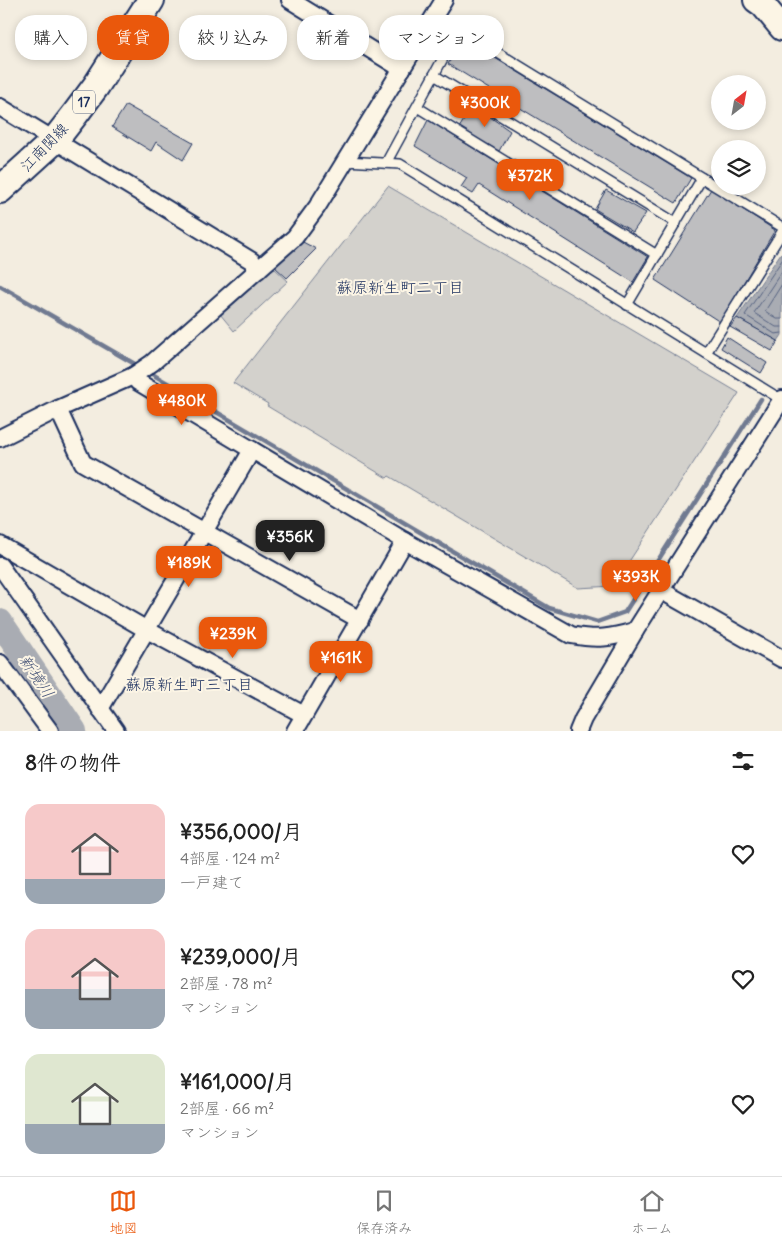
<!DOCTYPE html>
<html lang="ja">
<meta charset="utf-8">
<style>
:root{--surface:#fff;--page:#f6f6f6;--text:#222;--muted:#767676;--line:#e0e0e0;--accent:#ea580c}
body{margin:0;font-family:Delius,"Klee One",sans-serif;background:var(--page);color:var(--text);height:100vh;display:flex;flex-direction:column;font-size:19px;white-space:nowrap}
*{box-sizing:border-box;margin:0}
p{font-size:16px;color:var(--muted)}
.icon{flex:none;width:28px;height:28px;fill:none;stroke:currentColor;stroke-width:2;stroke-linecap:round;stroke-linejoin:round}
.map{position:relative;height:731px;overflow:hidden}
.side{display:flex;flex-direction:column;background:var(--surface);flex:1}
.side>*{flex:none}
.banner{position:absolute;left:15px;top:15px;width:500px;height:45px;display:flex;gap:10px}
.needle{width:32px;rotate:31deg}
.tools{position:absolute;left:711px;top:75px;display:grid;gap:10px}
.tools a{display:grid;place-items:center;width:55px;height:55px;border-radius:50%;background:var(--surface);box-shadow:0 2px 8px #0003;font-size:25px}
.price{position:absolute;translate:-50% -42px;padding:0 11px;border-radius:10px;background:var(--accent);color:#fff;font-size:16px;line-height:32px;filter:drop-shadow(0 1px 2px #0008)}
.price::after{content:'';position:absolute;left:50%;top:30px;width:15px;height:11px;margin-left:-8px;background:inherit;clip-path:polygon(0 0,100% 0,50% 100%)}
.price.selected{background:#222;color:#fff}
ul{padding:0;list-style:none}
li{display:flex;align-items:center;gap:15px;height:125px;padding:0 25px}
li span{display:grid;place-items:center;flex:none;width:140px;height:100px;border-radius:15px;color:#555}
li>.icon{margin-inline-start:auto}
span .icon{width:60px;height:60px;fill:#fffc;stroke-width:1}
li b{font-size:21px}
h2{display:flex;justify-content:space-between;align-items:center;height:60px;padding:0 25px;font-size:21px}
.tag{padding:0 18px;border-radius:20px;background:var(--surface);box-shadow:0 2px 8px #0003;font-size:18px;line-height:45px}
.tag.selected{background:var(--accent);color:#fff}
.menu{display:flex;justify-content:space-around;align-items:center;height:70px;border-top:1px solid var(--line);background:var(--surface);font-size:14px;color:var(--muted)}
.menu a{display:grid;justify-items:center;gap:2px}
.menu .selected{color:var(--accent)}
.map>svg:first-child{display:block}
</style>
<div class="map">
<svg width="782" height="731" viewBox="0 0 782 731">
<rect width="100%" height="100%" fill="#f3ede0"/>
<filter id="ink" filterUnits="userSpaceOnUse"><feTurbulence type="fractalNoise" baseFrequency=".02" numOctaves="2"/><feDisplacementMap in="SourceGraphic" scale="10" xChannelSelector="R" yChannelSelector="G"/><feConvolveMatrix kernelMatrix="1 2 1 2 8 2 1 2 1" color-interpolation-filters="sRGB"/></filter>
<g filter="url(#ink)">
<g fill="#d3d1cc" stroke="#778095">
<polygon points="388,186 739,393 613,586 578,588 389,476 387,478 267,406 268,404 233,383"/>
<polygon points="273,267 288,281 234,331 220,314"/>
</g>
<polygon fill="#a9acb3" stroke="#707a91" points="781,253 782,254 782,335 778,341 737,318"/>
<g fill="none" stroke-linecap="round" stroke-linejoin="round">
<g stroke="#546180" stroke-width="1">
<polyline points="782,260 745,315 775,334 782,333"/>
<polyline points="782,271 754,313 776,327 782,327"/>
<polyline points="782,284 765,311 777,319 782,319"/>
</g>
<g stroke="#707a91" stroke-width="4.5">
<polyline points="0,286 140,367"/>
<polyline points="147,371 549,608 597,622 625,612 761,399"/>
</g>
<polyline stroke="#a9acb3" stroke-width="26" points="0,622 74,731"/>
</g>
<g fill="#bebec0" stroke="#1b2f5e">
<polygon points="464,39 691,178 676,203 448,64"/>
<polygon points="126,105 193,143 183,160 156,142 151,151 112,127"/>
<polygon points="473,105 510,131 499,151 459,128"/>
<polygon points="428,120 648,257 633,282 479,185 473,194 461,187 467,178 415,146"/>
<polygon points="711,189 775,230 720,322 655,280"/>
<polygon points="606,190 646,213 633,232 595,209"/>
<polygon points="301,241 316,249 287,278 275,267"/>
<polygon points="737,318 778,341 772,351 730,327"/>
<polygon points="727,337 767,363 761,373 721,348"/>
</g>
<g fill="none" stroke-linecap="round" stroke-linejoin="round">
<defs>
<g id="lane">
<polyline points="434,75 676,223"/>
<polyline points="417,107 657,255"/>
<polyline points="345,161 400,164 782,400"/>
<polyline points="386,163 459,29 782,227"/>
<polyline points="627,305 702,178"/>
<polyline points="706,353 782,232"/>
</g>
<g id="street">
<polyline points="290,0 402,69"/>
<polyline points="0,107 252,261 258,270"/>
<path d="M133 376 138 382 405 541 571 635C598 640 610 638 635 631"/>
<polyline points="58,409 83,463 360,620"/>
<polyline points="0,438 58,409 133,376 152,363 295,237 317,207 444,0"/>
<polyline points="0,545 147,630 304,715"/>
<polyline points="0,566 116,731"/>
<polyline points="662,591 782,659"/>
<polyline points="0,663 50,731"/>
<polyline points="100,709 252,450"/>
<polyline points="295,731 405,541"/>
<polyline points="578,731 583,719 635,631 782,399"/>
</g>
<polyline id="secondary" points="756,0 763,5 782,28"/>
<polyline id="primary" points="0,190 55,140 76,113 96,86 151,0"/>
</defs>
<use href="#lane" stroke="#1b2f5e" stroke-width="12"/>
<use href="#street" stroke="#1b2f5e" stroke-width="20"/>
<use href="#secondary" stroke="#1b2f5e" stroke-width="28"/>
<use href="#primary" stroke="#1b2f5e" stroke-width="30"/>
<use href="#lane" stroke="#fcf5e5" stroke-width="9"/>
<use href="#street" stroke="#fcf5e5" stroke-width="16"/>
<use href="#secondary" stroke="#fcf5e5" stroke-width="24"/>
<use href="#primary" stroke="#fcf5e5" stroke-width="26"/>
</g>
</g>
<g text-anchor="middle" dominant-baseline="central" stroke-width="4" stroke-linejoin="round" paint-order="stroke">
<rect fill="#fcf5e5" stroke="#5e6a86" stroke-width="1" x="73" y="90.5" width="22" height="23" rx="4"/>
<g font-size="14" font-weight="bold" fill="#1b2f5e">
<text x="84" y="102">17</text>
</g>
<g font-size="15" fill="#1b2f5e" stroke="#fcf5e5">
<text transform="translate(44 147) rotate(-46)">江南関線</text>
</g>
<g font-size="16" fill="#1b2f5e" stroke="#fcf5e5">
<text x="400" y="287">蘇原新生町二丁目</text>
<text x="189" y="684">蘇原新生町三丁目</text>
</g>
<g font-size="16" font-style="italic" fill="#465478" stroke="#fcf5e5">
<text transform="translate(37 676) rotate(56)">新境川</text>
</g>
</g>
</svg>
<div class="tools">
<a><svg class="needle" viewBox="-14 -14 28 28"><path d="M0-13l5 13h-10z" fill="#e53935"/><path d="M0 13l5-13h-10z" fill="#767676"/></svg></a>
<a><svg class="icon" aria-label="layers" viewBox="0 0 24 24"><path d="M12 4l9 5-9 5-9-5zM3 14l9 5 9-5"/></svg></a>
</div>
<b class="price" style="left:485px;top:128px">¥300K</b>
<b class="price" style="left:530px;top:201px">¥372K</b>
<b class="price" style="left:182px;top:426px">¥480K</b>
<b class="price selected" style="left:290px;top:562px">¥356K</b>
<b class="price" style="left:189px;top:588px">¥189K</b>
<b class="price" style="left:636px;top:602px">¥393K</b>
<b class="price" style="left:233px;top:659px">¥239K</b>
<b class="price" style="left:341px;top:683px">¥161K</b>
<div class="banner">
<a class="tag">購入</a>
<a class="tag selected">賃貸</a>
<a class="tag">絞り込み</a>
<a class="tag">新着</a>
<a class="tag">マンション</a>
</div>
</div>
<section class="side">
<h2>8件の物件<svg class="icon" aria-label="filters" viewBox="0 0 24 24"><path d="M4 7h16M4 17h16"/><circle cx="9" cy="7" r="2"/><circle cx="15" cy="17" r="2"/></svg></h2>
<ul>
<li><span style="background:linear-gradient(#f6c9c9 75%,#9aa5b1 0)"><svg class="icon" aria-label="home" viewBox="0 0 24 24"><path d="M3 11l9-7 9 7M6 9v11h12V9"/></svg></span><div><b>¥356,000/月</b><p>4部屋 · 124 m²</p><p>一戸建て</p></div><svg class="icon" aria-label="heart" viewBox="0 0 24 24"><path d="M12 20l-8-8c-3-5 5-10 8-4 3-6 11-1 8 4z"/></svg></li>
<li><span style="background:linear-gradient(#f6c9c9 60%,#9aa5b1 0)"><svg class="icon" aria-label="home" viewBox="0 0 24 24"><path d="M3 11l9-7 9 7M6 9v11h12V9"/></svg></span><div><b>¥239,000/月</b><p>2部屋 · 78 m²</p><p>マンション</p></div><svg class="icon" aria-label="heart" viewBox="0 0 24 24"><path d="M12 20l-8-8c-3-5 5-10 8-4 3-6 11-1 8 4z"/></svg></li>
<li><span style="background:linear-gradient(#dfe7d0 70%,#9aa5b1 0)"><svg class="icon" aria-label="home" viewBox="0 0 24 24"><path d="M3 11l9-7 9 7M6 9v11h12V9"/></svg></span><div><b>¥161,000/月</b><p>2部屋 · 66 m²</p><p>マンション</p></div><svg class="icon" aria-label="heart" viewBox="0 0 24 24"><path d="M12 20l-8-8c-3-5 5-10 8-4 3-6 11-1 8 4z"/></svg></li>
</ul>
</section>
<nav class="menu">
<a class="selected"><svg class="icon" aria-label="map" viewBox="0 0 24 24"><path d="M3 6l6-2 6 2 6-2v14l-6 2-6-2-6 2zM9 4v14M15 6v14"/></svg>地図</a>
<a><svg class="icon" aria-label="saved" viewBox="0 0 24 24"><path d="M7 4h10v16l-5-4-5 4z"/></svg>保存済み</a>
<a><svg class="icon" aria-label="home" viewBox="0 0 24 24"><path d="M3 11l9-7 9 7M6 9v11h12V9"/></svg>ホーム</a>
</nav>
